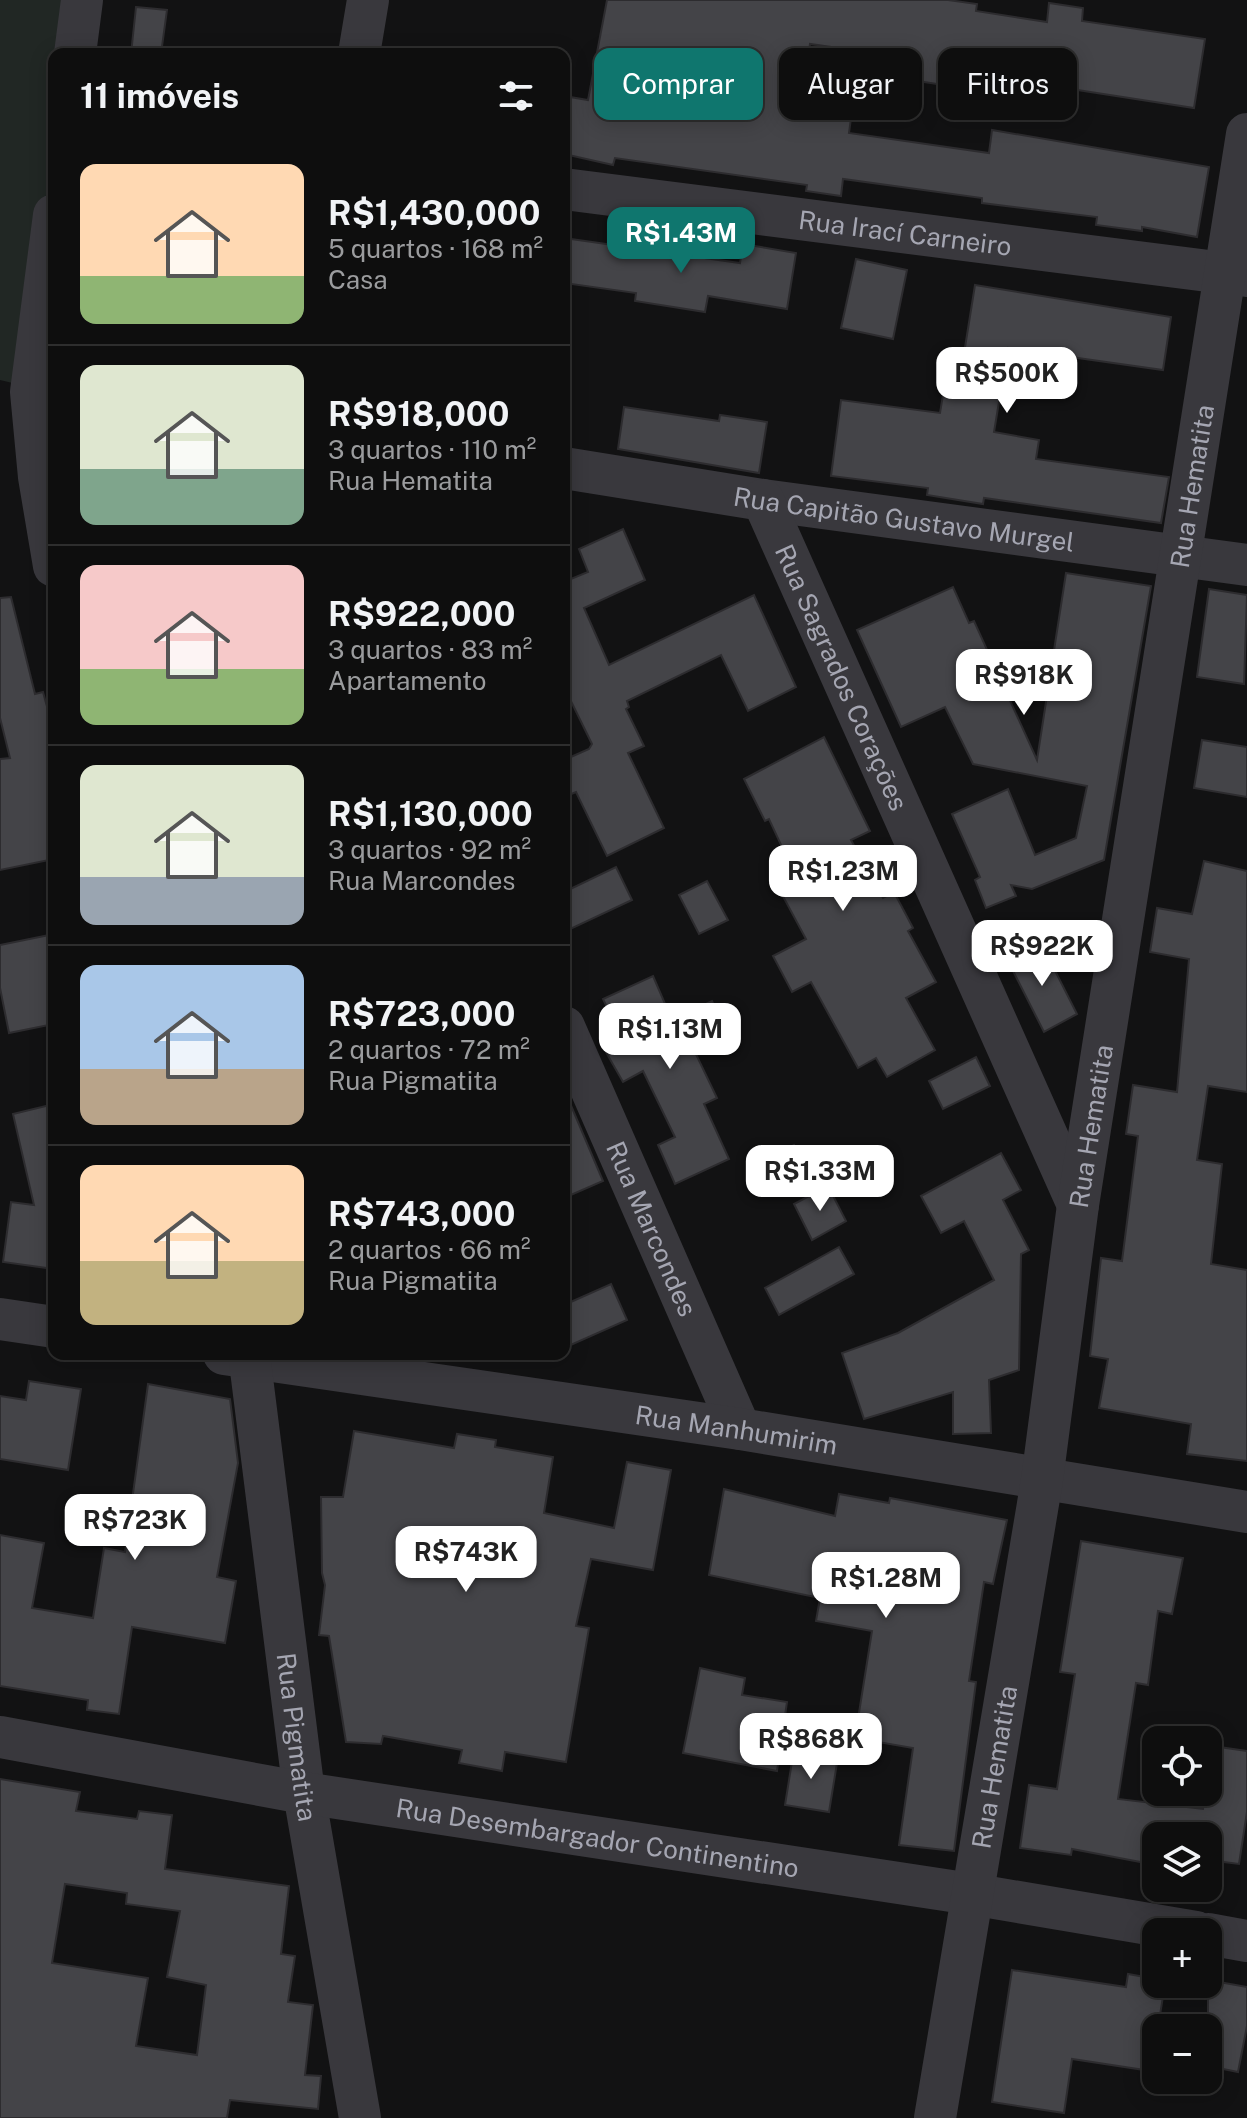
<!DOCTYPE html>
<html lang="pt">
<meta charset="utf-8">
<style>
:root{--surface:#0e0e0e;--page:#171717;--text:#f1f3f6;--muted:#9b9c9e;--line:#2e2e2e;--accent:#0f766e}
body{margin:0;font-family:"Public Sans",sans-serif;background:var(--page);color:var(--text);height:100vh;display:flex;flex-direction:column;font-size:30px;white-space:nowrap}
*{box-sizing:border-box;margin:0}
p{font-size:26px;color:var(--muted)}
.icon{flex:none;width:44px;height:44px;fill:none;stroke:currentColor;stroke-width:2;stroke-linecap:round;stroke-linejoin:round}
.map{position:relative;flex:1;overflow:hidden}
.side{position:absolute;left:48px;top:48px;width:522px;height:1312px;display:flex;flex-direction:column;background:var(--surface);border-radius:16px;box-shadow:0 4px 20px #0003,0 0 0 2px var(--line)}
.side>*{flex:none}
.banner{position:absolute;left:594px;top:48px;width:532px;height:72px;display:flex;gap:16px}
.buttons{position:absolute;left:1142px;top:1726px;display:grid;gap:16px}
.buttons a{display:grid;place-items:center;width:80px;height:80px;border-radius:16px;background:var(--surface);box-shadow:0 4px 20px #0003,0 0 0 2px var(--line);font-size:40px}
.price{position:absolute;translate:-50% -68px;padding:0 18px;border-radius:16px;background:#fff;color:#222;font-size:26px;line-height:52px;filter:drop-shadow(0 2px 4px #0008)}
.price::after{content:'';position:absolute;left:50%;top:48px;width:24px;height:18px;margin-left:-12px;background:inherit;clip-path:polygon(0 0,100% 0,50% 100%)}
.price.on{background:var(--accent);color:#fff}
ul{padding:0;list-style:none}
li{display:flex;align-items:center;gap:24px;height:200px;padding:0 32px}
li+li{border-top:2px solid var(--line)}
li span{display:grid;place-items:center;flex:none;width:224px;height:160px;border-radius:16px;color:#555}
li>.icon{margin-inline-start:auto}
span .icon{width:96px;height:96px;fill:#fffc;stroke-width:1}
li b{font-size:34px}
h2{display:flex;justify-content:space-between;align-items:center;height:96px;padding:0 32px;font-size:34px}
.tag{padding:0 28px;border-radius:16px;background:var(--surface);box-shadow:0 4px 20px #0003,0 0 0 2px var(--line);font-size:28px;line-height:72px}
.tag.on{background:var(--accent);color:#fff}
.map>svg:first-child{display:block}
</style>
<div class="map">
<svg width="1247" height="2118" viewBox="0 0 1247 2118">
<rect width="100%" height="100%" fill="#121213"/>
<polygon fill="#212724" points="0,0 67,0 61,54 54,54 54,121 25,386 0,380"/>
<g fill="#444448" stroke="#2d2c2f" stroke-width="2" fill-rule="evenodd">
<polygon points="607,0 948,0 977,4 976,11 1047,22 1049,3 1083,8 1082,21 1205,39 1194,108 1013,80 1010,95 884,76 887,55 810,44 802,106 852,111 849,133 989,153 992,130 1209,167 1197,237 1142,227 1142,231 1096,225 1097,217 982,203 982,198 843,179 841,196 806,191 807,185 615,158 613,165 564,154 564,96 588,100"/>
<polygon points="136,7 167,10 161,54 131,54"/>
<polygon points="564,238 740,263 743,244 796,253 787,309 708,296 705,312 635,301 636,293 564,283"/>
<polygon points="856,259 907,270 893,339 841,328"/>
<polygon points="975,285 1171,317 1163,370 1008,348 994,432 1039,440 1036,459 1169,477 1161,523 984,498 983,504 927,495 928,488 831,476 841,400 940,413 944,389 958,391"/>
<polygon points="624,407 719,421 720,415 767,422 759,473 618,449"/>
<polygon points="623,529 645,580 584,608 609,665 754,595 796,687 748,711 721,655 627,701 629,707 626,709 644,746 628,753 664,828 607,856 576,792 564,797 564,760 589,749 592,744 564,687 564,563 571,579 588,572 579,549"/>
<polygon points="1066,573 1151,586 1104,860 1032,889 1011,885 1016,896 986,908 975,880 980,877 952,814 1008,789 1035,855 1076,838 1087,786 973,764 945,707 901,727 857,630 953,587 969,623 974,621 1037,760"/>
<polygon points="1209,589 1247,595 1244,684 1197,677"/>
<polygon points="11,597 35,694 43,692 54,732 54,859 0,870 0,759 10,758 0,718 0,598"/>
<polygon points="824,737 870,831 851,840 883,898 894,892 913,928 908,931 936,982 906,998 935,1050 887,1077 876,1058 858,1068 811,982 792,992 773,956 806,939 778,887 796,877 769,819 765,821 744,779"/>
<polygon points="1202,740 1247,747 1247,797 1194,788"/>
<polygon points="1204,861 1247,871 1247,1092 1208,1086 1197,1160 1222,1164 1211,1264 1247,1270 1247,1461 1187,1454 1191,1424 1099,1408 1108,1359 1090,1356 1101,1258 1122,1261 1138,1136 1126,1134 1133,1085 1177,1092 1189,959 1150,952 1157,908 1192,914"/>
<polygon points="616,867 632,900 564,932 564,892"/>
<polygon points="707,881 728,920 699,934 679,895"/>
<polygon points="54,934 54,1024 9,1033 0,988 0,945"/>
<polygon points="1041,943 1077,1014 1044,1032 1008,961"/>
<polygon points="653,976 672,1020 712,1001 726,1032 693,1048 717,1098 704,1104 729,1159 675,1184 658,1145 675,1137 643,1071 623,1082 603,1047 621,1037 603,999"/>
<polygon points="976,1057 990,1086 943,1109 929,1081"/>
<polygon points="564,1089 603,1181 564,1198"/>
<polygon points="54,1104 54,1269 3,1262 11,1202 34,1205 13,1114"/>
<polygon points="794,1145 809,1177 782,1190 766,1158"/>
<polygon points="1001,1153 1021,1190 1003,1200 1029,1250 1021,1254 1019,1370 989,1380 991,1433 953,1434 953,1392 864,1419 842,1353 898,1333 994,1280 964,1221 941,1233 921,1196"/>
<polygon points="828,1186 846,1221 812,1240 794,1204"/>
<polygon points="839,1247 854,1274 779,1315 765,1288"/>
<polygon points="611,1284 627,1320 564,1348 564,1305"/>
<polygon points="29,1381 81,1389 68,1470 0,1459 0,1396 26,1400"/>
<polygon points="148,1384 230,1399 238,1463 217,1577 236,1581 225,1643 132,1627 119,1714 87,1710 88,1700 0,1686 0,1535 44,1543 32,1608 93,1618 104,1548 125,1552"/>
<polygon points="354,1431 454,1448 457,1434 496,1440 495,1447 553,1457 544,1513 614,1528 627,1462 671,1470 653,1570 591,1559 576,1626 589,1628 566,1762 505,1752 502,1771 459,1763 462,1750 383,1736 381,1744 346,1742 329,1636 319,1635 325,1585 322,1573 321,1497 343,1497"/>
<polygon points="724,1489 835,1516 839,1494 889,1503 890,1498 1007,1520 993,1584 984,1582 969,1681 976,1682 954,1851 899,1845 913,1748 855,1738 872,1631 816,1621 820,1598 709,1575"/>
<polygon points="1081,1541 1183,1558 1172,1614 1158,1611 1148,1685 1136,1683 1118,1799 1203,1809 1212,1746 1247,1751 1247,1812 1239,1864 1208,1860 1208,1836 1156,1836 1156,1865 1072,1849 1071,1855 1020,1848 1029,1785 1057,1789 1075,1674 1060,1672"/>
<polygon points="700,1668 745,1678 742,1695 787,1702 777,1771 683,1753"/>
<polygon points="794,1749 838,1757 829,1812 785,1805"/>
<path d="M0 1779 80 1792 76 1811 137 1819 139 1811 172 1815 165 1869 289 1886 281 1954 295 1956 288 2002 313 2005 305 2075 321 2076 318 2109 230 2100 227 2118H0ZM65 1884 127 1893 126 1904 180 1911 167 1977 206 1985 197 2055 136 2046 148 1978 52 1963Z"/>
<polygon points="1012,1970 1126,1987 1128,1974 1156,1979 1156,1984 1165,1984 1151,2071 1072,2059 1064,2113 992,2102"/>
<polygon points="1208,1980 1247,1987 1247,2026 1238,2072 1208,2066"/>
</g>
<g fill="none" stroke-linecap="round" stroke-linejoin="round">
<g stroke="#39383d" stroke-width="42">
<polyline points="75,54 82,0"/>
<polyline points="359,54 368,0"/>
<path id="s1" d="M564 189 1247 276"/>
<polyline points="54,215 31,392 39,477 54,566"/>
<path id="s2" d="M564 468 763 500 1247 565"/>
<path id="s3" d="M763 500 1078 1205"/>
<path id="s4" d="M564 1027 740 1429"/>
<polyline points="0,1319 54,1327"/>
<path id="s5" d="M224 1354 740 1429 1247 1512"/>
<path id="s6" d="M249 1354 304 1793 360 2118"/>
<path id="s7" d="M0 1737 304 1793 971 1894 1196 1932"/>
<polyline points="1208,1934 1247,1941"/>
<path id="s8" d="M935 2118 1042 1480 1078 1205 1247 134"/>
</g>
</g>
<g text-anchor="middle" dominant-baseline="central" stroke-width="6" stroke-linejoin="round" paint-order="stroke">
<g font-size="26" fill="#a5a6b2" stroke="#0d0d0e">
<text stroke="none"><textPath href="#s1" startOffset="344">Rua Irací Carneiro</textPath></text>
<text stroke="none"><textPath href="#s8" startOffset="1652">Rua Hematita</textPath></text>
<text stroke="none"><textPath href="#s2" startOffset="344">Rua Capitão Gustavo Murgel</textPath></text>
<text stroke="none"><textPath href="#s3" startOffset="194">Rua Sagrados Corações</textPath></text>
<text stroke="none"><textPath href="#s8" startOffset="1004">Rua Hematita</textPath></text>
<text stroke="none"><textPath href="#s4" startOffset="220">Rua Marcondes</textPath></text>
<text stroke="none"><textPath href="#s5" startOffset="518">Rua Manhumirim</textPath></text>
<text stroke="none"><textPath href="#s6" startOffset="386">Rua Pigmatita</textPath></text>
<text stroke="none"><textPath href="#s8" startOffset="356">Rua Hematita</textPath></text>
<text stroke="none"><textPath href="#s7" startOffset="606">Rua Desembargador Continentino</textPath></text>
</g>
</g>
</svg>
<div class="buttons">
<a><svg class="icon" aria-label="locate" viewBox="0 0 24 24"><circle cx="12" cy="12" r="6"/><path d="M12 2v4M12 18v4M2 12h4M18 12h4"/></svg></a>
<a><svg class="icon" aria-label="layers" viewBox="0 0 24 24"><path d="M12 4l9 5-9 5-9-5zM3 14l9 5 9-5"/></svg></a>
<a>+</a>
<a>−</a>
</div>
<b class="price on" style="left:681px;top:275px">R$1.43M</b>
<b class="price" style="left:1007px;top:415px">R$500K</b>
<b class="price" style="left:1024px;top:717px">R$918K</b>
<b class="price" style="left:843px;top:913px">R$1.23M</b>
<b class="price" style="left:1042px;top:988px">R$922K</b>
<b class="price" style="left:670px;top:1071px">R$1.13M</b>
<b class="price" style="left:820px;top:1213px">R$1.33M</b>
<b class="price" style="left:135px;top:1562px">R$723K</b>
<b class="price" style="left:466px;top:1594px">R$743K</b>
<b class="price" style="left:886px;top:1620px">R$1.28M</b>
<b class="price" style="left:811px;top:1781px">R$868K</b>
<div class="banner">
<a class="tag on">Comprar</a>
<a class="tag">Alugar</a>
<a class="tag">Filtros</a>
</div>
<section class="side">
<h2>11 imóveis<svg class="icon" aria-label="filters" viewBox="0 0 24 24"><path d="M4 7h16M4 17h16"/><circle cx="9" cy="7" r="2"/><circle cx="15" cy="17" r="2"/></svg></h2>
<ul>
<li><span style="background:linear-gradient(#ffd9b3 70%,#8fb573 0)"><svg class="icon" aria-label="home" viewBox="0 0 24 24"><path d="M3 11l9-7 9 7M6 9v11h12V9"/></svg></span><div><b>R$1,430,000</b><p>5 quartos · 168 m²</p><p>Casa</p></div></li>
<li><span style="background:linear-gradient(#dfe7d0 65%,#7fa58c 0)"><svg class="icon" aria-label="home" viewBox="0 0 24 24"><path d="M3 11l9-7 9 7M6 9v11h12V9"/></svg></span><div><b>R$918,000</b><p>3 quartos · 110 m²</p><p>Rua Hematita</p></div></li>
<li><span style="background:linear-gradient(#f6c9c9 65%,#8fb573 0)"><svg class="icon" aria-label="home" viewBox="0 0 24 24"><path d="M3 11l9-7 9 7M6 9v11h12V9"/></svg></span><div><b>R$922,000</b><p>3 quartos · 83 m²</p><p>Apartamento</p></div></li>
<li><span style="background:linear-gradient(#dfe7d0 70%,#9aa5b1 0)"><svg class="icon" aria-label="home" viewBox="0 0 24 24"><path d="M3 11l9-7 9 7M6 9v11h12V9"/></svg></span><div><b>R$1,130,000</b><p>3 quartos · 92 m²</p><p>Rua Marcondes</p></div></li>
<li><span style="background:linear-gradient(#a9c7e8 65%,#b9a48a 0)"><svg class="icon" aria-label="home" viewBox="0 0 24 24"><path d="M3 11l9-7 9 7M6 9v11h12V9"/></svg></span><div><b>R$723,000</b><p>2 quartos · 72 m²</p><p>Rua Pigmatita</p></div></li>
<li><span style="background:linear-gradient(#ffd9b3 60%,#c2b280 0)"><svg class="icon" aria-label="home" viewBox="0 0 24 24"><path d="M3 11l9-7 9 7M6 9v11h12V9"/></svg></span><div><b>R$743,000</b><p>2 quartos · 66 m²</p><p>Rua Pigmatita</p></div></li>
</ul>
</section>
</div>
